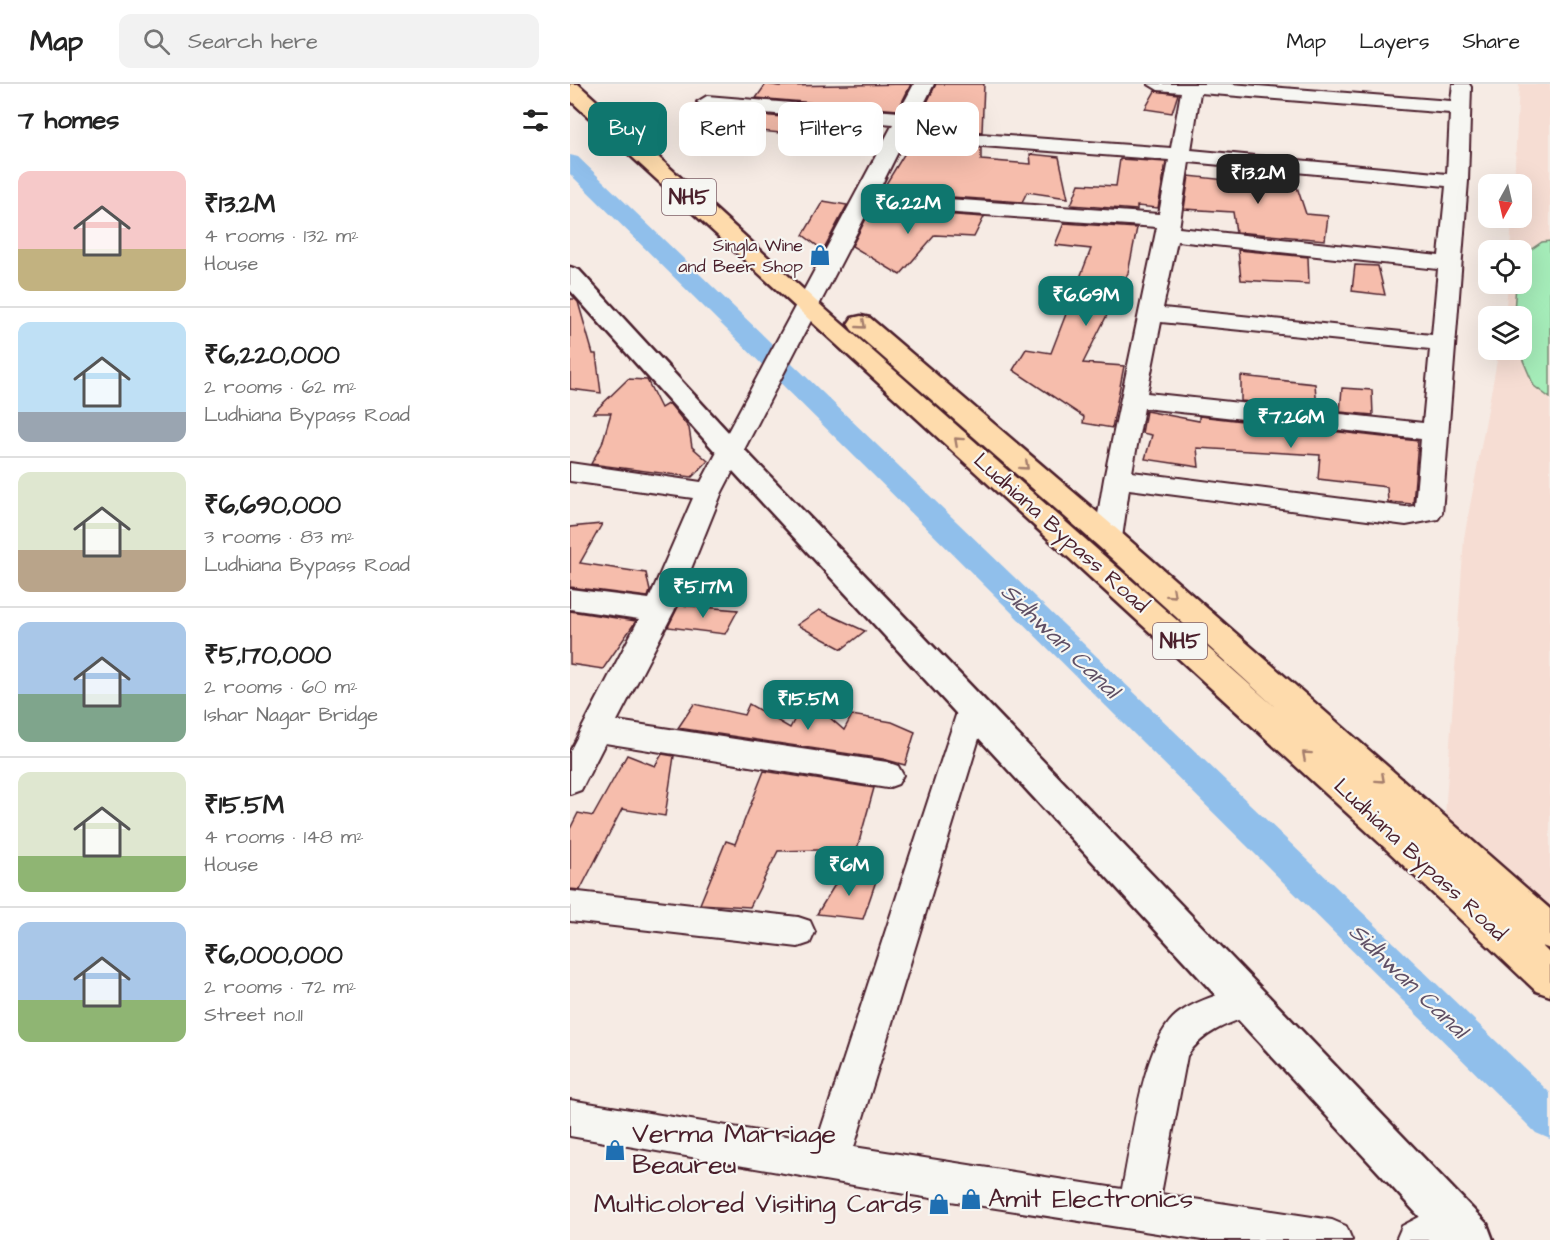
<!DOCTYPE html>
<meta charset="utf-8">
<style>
:root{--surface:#fff;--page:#f2f2f2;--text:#222;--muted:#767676;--line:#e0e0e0;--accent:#0f766e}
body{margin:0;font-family:"Architects Daughter",sans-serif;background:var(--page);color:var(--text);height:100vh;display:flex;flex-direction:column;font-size:22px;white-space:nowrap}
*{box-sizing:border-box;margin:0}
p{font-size:20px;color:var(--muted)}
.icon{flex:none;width:33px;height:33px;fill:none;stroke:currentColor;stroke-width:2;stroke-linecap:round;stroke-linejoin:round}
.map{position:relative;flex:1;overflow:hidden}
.details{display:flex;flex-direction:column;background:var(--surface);width:570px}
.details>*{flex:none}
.banner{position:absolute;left:18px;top:18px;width:570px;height:54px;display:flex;gap:12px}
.needle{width:39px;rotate:188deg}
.tools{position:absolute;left:908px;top:90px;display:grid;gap:12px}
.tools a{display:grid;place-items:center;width:54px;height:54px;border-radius:12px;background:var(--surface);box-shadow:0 6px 24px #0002;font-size:30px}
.price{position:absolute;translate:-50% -51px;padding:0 14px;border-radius:12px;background:var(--accent);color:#fff;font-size:20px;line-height:39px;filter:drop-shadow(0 2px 3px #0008)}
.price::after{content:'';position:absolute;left:50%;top:36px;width:18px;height:14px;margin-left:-9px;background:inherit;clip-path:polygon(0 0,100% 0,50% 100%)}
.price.current{background:#222;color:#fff}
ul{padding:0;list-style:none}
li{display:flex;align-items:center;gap:18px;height:150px;padding:0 18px}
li+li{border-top:2px solid var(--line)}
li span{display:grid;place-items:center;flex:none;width:168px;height:120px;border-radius:12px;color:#555}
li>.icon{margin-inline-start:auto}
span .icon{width:72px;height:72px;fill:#fffc;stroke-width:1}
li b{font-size:26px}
h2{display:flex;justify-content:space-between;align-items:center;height:72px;padding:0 18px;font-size:26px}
.pill{padding:0 21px;border-radius:12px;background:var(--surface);box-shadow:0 6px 24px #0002;font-size:21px;line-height:54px}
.pill.current{background:var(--accent);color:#fff}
header{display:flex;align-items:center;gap:36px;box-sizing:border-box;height:84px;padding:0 30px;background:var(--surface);border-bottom:2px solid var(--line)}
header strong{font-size:28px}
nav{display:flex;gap:33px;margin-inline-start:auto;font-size:21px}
.search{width:420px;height:54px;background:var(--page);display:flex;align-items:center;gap:15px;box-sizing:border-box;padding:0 21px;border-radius:12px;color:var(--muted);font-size:22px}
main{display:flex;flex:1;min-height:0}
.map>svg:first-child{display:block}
</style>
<header>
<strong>Map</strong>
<div class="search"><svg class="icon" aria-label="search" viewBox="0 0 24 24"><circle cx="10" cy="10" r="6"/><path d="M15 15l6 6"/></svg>Search here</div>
<nav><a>Map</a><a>Layers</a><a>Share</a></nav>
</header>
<main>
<section class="details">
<h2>7 homes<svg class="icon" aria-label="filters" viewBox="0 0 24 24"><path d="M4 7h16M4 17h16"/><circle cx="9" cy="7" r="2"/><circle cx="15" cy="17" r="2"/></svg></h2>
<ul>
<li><span style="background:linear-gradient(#f6c9c9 65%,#c2b280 0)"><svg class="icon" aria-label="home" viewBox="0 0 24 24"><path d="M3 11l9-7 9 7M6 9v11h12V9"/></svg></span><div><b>₹13.2M</b><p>4 rooms · 132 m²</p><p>House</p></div></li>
<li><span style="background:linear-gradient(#bfe0f5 75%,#9aa5b1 0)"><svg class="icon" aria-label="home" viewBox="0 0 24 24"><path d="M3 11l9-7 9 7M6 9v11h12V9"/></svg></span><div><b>₹6,220,000</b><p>2 rooms · 62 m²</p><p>Ludhiana Bypass Road</p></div></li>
<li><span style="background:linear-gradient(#dfe7d0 65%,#b9a48a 0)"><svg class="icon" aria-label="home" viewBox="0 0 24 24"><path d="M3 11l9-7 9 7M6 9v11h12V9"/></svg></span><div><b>₹6,690,000</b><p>3 rooms · 83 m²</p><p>Ludhiana Bypass Road</p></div></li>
<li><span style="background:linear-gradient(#a9c7e8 60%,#7fa58c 0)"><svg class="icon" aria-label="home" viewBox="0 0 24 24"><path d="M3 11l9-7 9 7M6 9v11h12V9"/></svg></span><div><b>₹5,170,000</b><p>2 rooms · 60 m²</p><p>Ishar Nagar Bridge</p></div></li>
<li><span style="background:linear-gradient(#dfe7d0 70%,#8fb573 0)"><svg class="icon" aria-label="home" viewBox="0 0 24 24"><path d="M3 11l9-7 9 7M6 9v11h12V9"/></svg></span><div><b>₹15.5M</b><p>4 rooms · 148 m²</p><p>House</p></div></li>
<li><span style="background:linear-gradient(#a9c7e8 65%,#8fb573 0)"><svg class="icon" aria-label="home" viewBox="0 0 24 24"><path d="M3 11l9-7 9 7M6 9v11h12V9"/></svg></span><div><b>₹6,000,000</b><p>2 rooms · 72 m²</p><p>Street no.11</p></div></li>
</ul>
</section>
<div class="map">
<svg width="980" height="1156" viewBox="0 0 980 1156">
<rect width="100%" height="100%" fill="#f6ebe4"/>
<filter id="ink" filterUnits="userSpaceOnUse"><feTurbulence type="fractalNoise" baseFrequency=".0167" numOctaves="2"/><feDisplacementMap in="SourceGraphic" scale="12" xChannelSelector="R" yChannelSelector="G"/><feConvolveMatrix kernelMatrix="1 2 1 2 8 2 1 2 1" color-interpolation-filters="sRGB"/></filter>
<g filter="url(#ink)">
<polygon fill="#f6ddd3" points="949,0 980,0 980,886 871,791 894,454 929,266 951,266 951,232 935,232 938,200 951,200 951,166 940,166 942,134 951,134 951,100 944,100"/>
<polygon fill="#a5ecb9" stroke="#788672" stroke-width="1.5" points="980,157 980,314 964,302 949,267 951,266 951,232 945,232 944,228 946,200 951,200 953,171 972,158"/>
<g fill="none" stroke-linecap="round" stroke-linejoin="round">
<polygon fill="#90bfeb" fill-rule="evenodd" points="0,71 8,73 980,1009 980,1055 966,1049 0,90"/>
</g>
<g fill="#f6bdac" stroke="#4a1f2b" stroke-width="1.5">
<polygon points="196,0 209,2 341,0 328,26 186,14"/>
<polygon points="366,0 414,0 412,48 351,43 360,29 352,29"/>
<polygon points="585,7 608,10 602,29 575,25"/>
<polygon points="176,30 239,35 231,51 170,45"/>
<polygon points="341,59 411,64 411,76 461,80 460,70 489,73 498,114 457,108 452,118 311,108"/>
<polygon points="550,75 596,78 588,124 567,122 567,126 501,121 509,100 546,102"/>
<polygon points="682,88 723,91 736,130 758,132 755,156 666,148 663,128 614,125 619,92 684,99"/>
<polygon points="253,117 277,121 253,166 233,151"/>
<polygon points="301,125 414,133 404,153 365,151 330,191 282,162"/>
<polygon points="494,139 567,144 558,189 513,279 554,282 542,344 513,339 514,333 443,286 456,265 481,269 521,165 485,161"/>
<polygon points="668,166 738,173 739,200 671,196"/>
<polygon points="785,181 808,182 815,211 782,207"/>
<polygon points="0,215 5,215 8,218 23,270 26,270 31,309 0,305"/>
<polygon points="671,292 745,300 747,325 671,317"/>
<polygon points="58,295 77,296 91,324 99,319 119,344 122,363 138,377 122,393 21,380 32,360 41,329 23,329"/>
<polygon points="772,304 802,306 803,331 770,328"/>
<polygon points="576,327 629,337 629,332 848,357 843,420 818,418 817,403 748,395 750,371 627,364 629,383 575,375 582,351 572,349"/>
<polygon points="32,440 10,479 76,489 80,507 78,513 0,503 0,443"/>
<polygon points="109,521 168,526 155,550 98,543"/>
<polygon points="249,526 295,547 272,565 227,541"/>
<polygon points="0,527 66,537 33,585 0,580"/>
<polygon points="236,613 274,646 282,631 322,638 345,648 335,681 313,675 108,644 124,620 174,631 179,620 220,644"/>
<polygon points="92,670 104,672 95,732 52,725 10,806 0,805 0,745 8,729 23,732 57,671 85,682"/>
<polygon points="194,687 304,704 287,765 208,767 180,823 130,820 156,757 165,760"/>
<polygon points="272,789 307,794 293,835 247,830"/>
</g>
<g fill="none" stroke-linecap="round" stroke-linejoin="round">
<defs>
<g id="street">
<path d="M344 0H364L341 45 601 64 611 8 588 6 578 0H661L881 17 883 0H899L901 3 898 97 872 429 868 435 836 441 559 405 552 454 548 461 538 463 528 461 524 454 534 395 587 143 300 123 152 408 104 527 47 637 317 678 328 682 333 691 328 700 317 704 35 659 11 706 0 710V667L69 535 0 525V505L79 515 123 414 0 397V379L131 398 323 40 137 24 127 18 137 12 329 28ZM630 9 880 29 877 90 621 66ZM334 56 599 76 589 130 307 110ZM619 78 876 102 869 172 609 144ZM607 157 868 185 862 251 593 224ZM591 238 860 265 853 339 577 309ZM574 324 851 355 845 422 836 423 562 388Z"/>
<path d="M403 613 414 617 418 625 284 1063 552 1105C562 1060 572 955 609 929 629 915 655 909 677 901L690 906 695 917 690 928C662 938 634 946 617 972L591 1110 762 1136 776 1142 782 1156H632L335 1110 0 1052V1016L247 1057 388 625 392 617Z"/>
<polygon points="0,807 228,833 240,837 245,848 240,859 228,863 0,837"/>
<polygon points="882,1116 896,1122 902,1136 896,1150 886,1156 826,1156 832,1142"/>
</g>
<polygon id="secondary" points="0,183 9,186 171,362 917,1140 923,1156 871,1156 151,374 0,206"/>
<polygon id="highway" points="0,0 8,0 246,217 705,623 527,461 282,246 278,240 282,234 291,232 300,234 549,447 980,825 980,865 972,862 980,870 980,912 966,907 813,762 0,16"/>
</defs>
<use href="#street" stroke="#4a1f2b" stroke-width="4"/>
<use href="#secondary" stroke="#4a1f2b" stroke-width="5"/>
<use href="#highway" stroke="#4a1f2b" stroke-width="5"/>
<use href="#street" fill="#f6f6f2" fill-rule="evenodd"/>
<use href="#secondary" fill="#f6f6f2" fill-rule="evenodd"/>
<use href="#highway" fill="#fedbac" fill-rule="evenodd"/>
</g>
<defs><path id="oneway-chevron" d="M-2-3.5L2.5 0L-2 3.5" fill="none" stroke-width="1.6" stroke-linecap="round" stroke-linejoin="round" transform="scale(1.5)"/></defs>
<g stroke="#a47d6c">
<use href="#oneway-chevron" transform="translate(292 241) rotate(41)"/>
<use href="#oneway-chevron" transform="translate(388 357) rotate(-138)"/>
<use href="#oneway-chevron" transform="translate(455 382) rotate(41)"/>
<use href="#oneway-chevron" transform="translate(602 510) rotate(42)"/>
<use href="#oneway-chevron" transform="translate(736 671) rotate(-138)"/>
<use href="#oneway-chevron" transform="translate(811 695) rotate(42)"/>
</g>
</g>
<defs>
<symbol id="shop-bare" viewBox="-9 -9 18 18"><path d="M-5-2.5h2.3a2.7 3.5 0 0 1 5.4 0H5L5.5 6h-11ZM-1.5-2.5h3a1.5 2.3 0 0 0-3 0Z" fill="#1f6fb2" stroke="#f6f6f2" stroke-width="2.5" paint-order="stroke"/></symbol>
</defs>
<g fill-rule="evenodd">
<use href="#shop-bare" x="235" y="156" width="30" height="30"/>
<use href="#shop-bare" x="30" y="1051" width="30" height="30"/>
<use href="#shop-bare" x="386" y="1100" width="30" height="30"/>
<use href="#shop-bare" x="354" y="1105" width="30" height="30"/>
</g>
<g text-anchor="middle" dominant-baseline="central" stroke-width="4.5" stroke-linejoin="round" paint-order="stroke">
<g font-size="18" fill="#4a1f2b" stroke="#f6f6f2" text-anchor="end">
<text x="233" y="161">Singla Wine<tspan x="233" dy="21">and Beer Shop</tspan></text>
</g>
<g fill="#f6f6f2" stroke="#7e6067" stroke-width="1.5">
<rect x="92" y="95" width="54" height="36" rx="4.5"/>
<rect x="583" y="539" width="54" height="36" rx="4.5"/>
</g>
<g font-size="21" font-weight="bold" fill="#4a1f2b">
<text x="119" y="113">NH5</text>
<text x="610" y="557">NH5</text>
</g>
<g font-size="22" fill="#4a1f2b" stroke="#f6f6f2">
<text transform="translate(491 449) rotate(42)">Ludhiana Bypass Road</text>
<text transform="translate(850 776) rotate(43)">Ludhiana Bypass Road</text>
</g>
<g font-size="24" font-style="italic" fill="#5f4f65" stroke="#f6f6f2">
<text transform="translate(490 557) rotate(44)">Sidhwan Canal</text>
<text transform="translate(838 897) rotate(44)">Sidhwan Canal</text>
</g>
<g font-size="27" fill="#4a1f2b" stroke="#f6f6f2" text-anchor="start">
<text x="62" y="1050">Verma Marriage<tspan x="62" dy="31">Beaureu</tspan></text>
<text x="418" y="1115">Amit Electronics</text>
<text x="352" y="1120" text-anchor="end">Multicolored Visiting Cards</text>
</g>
</g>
</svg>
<div class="tools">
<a><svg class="needle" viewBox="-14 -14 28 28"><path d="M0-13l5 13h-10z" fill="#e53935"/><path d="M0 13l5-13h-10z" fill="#767676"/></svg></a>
<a><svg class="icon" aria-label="locate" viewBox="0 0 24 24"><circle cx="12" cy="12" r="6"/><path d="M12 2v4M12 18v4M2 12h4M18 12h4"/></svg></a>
<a><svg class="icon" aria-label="layers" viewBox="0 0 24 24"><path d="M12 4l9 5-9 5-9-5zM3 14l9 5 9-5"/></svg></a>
</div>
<b class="price current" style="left:688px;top:121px">₹13.2M</b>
<b class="price" style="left:338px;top:151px">₹6.22M</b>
<b class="price" style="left:516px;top:243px">₹6.69M</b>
<b class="price" style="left:721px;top:365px">₹7.26M</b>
<b class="price" style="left:133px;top:535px">₹5.17M</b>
<b class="price" style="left:238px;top:647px">₹15.5M</b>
<b class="price" style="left:279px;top:813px">₹6M</b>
<div class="banner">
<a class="pill current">Buy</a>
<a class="pill">Rent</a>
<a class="pill">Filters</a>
<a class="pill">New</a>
</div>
</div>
</main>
